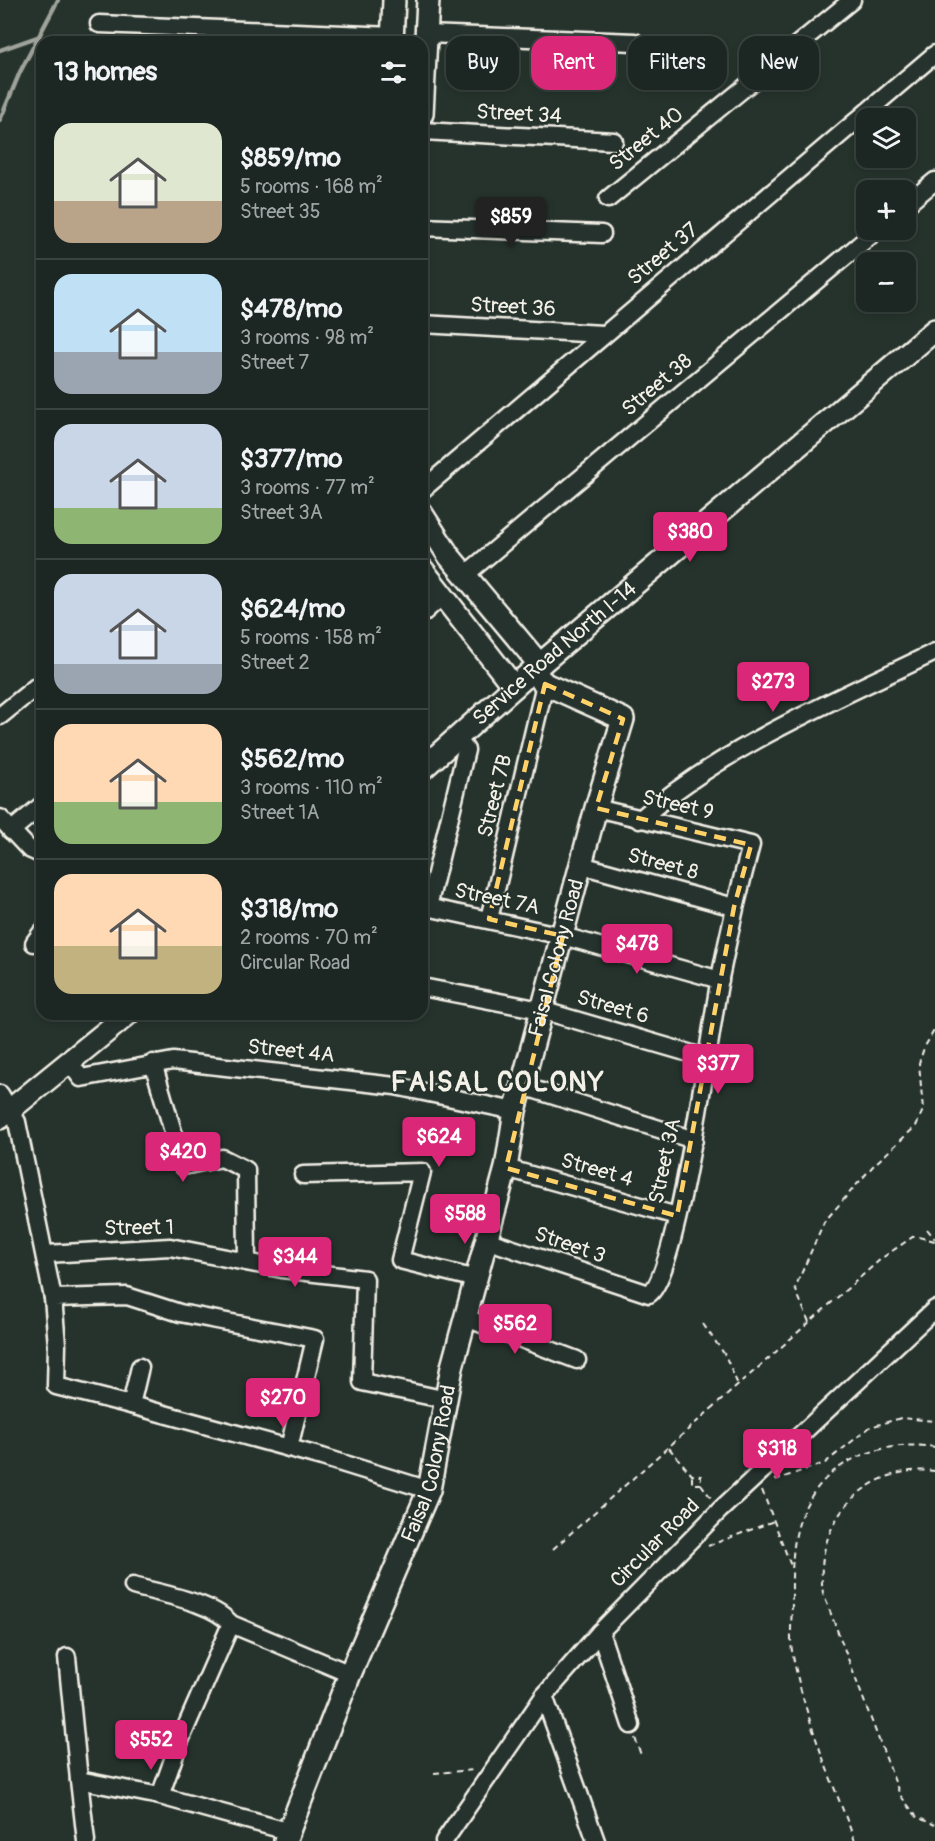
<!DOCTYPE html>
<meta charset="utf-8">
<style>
:root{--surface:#1c2622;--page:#29322f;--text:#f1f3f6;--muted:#a0a5a5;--line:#3a4340;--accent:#db2777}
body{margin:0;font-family:Pangolin,sans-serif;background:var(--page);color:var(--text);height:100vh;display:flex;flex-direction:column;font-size:22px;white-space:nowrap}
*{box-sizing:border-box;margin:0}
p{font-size:20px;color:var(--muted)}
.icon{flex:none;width:33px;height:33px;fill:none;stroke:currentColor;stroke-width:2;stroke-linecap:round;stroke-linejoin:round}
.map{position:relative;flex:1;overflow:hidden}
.side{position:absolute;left:36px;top:36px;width:392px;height:984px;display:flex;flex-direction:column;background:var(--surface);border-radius:18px;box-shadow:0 3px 9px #0003,0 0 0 2px var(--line)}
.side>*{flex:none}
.guide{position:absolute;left:446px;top:36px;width:399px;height:54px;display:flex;gap:12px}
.buttons{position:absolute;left:856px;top:108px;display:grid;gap:12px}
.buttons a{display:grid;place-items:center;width:60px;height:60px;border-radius:12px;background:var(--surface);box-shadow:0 3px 9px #0003,0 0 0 2px var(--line);font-size:30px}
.price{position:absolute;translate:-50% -51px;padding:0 14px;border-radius:6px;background:var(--accent);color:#fff;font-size:20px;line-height:39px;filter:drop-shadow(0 2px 3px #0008)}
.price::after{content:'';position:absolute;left:50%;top:36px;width:18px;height:14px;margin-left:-9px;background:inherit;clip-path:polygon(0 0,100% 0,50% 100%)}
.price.selected{background:#222;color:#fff}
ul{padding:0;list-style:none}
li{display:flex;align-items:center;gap:18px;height:150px;padding:0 18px}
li+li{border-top:2px solid var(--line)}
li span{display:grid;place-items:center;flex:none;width:168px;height:120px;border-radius:18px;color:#555}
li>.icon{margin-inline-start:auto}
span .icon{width:72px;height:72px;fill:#fffc;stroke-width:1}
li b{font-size:26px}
h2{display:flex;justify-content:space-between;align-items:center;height:72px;padding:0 18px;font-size:26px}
.pill{padding:0 21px;border-radius:18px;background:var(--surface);box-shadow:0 3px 9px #0003,0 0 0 2px var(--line);font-size:21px;line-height:54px}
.pill.selected{background:var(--accent);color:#fff}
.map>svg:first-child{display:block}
</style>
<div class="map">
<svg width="935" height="1841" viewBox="0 0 935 1841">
<rect width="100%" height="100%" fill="#26332d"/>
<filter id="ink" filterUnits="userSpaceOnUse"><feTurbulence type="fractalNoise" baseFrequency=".0167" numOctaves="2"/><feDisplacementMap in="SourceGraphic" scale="12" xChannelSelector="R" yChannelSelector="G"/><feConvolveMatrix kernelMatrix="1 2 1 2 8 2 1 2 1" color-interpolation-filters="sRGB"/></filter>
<g filter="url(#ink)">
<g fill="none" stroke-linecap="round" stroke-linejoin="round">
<g stroke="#9fa39b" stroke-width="4.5">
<polyline points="0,50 40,36"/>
<polyline points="0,120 20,72 58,0"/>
</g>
<defs>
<g id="minor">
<polyline points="99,24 393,36"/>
<polyline points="426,34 635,42"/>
<polyline points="422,131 614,141"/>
<polyline points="608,199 852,0"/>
<polyline points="906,205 935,181"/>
<polyline points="422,227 602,234"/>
<polyline points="422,324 603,334"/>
<polyline points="422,490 935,54"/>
<polyline points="465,575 877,230"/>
<polyline points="422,614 442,596"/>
<polyline points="0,716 42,682"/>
<polyline points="0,818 29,849 42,855"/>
<path d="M639 820C725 746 834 701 935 652"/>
<polyline points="11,831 42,805"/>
<polyline points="581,865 734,907"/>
<polyline points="422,906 563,936 720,980"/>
<polyline points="428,907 466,750 457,738"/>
<polyline points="489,919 545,684"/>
<polyline points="34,943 42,932"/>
<polyline points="422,987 541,1010 706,1058"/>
<polyline points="69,1062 81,1078 173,1061 395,1086 515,1111"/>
<polyline points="153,1063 183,1166 222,1158 246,1170 247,1262"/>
<polyline points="523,1086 694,1140"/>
<polyline points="0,1094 17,1122 53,1298"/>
<polyline points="506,1168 677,1216"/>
<polyline points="303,1175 422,1172 400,1260 476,1279"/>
<path d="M486 1240 649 1294C678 1275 711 1025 720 978 729 933 739 889 751 845L596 808"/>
<polyline points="46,1254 170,1247 282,1269 365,1279 362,1382 447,1400"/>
<polyline points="466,1318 577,1360"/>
<polyline points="140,1367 131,1405 322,1457 429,1490"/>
<polyline points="131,1405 56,1386 57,1345 53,1298 127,1296 180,1313 315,1339 289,1448"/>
<path d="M133 1586C161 1594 213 1602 231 1624L350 1674"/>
<polyline points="600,1632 631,1725"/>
<polyline points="67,1657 79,1780"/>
<polyline points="544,1696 596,1841"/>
<polyline points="160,1796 287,1831"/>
<polyline points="86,1841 79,1780 160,1796 179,1743 231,1624"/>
<polyline points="444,1841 544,1696 600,1632 720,1510 935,1309"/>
</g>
<g id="major">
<polyline points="392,42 394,0"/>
<polyline points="422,114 428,0"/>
<polyline points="422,514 449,556 540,665"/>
<polyline points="422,569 514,687"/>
<path id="s1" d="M422 769 532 671 935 330"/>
<polyline points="0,1118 128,1014"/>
<path id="s2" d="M285 1841 350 1674 429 1490 452 1367 506 1168 515 1111 596 808 623 719 545 684 532 671"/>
</g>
</defs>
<use href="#minor" stroke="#f4f1e8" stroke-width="21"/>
<use href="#major" stroke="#f4f1e8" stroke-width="26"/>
<g stroke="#f4f1e8" stroke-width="2" stroke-dasharray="6 4.5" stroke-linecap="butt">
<polyline points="927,1229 935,1239"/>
<polyline points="809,1322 795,1288 824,1222 873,1166 916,1126 923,1110 919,1063 924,1048 935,1029"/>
<polyline points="703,1324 725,1355 738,1385"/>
<polyline points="669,1448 692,1475 701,1476 701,1484 692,1484 692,1475"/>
<path d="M935 1471C863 1464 813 1523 823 1593L900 1795 917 1817 935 1825"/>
<polyline points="775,1480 825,1463 870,1427 901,1418 935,1421"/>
<polyline points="701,1484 711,1498"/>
<polyline points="762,1490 791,1566"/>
<polyline points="708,1546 774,1521"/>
<polyline points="553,1549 882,1258 914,1236 935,1241"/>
<polyline points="635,1738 641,1755"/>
<polyline points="434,1773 475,1770"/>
<path d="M855 1841C832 1781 805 1719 793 1656 789 1639 792 1619 792 1601 792 1575 791 1546 800 1520 819 1463 878 1439 935 1447"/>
</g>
<use href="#minor" stroke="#26332d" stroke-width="16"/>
<use href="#major" stroke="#26332d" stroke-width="21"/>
</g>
</g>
<path fill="none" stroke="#ffd166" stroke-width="4.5" stroke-dasharray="12 8" stroke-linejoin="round" d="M545 684 623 719 596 808 751 845 734 907 677 1216 506 1168 563 936 489 919Z"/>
<g text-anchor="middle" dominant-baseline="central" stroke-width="4.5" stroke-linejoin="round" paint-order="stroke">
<g font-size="21" fill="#f4f1e8" stroke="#26332d">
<text transform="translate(519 114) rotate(3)">Street 34</text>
<text transform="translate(646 139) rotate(-39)">Street 40</text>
<text transform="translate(663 254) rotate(-40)">Street 37</text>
<text transform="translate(513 307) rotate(3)">Street 36</text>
<text transform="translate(657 385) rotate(-40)">Street 38</text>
<text stroke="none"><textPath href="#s1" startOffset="176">Service Road North I-14</textPath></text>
<text transform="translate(495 796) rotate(-76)">Street 7B</text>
<text transform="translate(678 805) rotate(13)">Street 9</text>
<text transform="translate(663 864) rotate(15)">Street 8</text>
<text transform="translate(497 899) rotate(12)">Street 7A</text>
<text stroke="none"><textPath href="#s2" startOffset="927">Faisal Colony Road</textPath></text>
<text transform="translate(613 1007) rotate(16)">Street 6</text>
<text transform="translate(291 1051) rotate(6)">Street 4A</text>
<text transform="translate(665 1161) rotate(-78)">Street 3A</text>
<text transform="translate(597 1170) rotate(16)">Street 4</text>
<text transform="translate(139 1228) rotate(-1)">Street 1</text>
<text transform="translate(570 1245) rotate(19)">Street 3</text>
<text stroke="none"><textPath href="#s2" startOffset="405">Faisal Colony Road</textPath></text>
<text transform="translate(655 1543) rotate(-45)">Circular Road</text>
</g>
<g font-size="27" font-weight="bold" letter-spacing="1.5" fill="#f4f1e8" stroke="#26332d">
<text x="498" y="1082">FAISAL COLONY</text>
</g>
</g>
</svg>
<div class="buttons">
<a><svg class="icon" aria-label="layers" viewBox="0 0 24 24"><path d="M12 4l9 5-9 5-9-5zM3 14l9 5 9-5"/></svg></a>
<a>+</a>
<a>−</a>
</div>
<b class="price selected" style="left:511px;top:248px">$859</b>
<b class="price" style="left:690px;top:563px">$380</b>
<b class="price" style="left:773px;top:713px">$273</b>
<b class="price" style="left:637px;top:975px">$478</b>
<b class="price" style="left:718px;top:1095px">$377</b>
<b class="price" style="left:439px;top:1168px">$624</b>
<b class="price" style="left:183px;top:1183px">$420</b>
<b class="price" style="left:465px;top:1245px">$588</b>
<b class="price" style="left:295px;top:1288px">$344</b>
<b class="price" style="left:515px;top:1355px">$562</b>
<b class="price" style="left:283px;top:1429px">$270</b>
<b class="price" style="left:777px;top:1480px">$318</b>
<b class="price" style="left:151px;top:1771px">$552</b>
<div class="guide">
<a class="pill">Buy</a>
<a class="pill selected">Rent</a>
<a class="pill">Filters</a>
<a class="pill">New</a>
</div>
<section class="side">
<h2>13 homes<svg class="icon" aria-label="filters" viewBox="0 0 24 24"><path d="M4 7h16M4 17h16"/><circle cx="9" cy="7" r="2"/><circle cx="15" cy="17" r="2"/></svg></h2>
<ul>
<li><span style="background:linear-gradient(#dfe7d0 65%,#b9a48a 0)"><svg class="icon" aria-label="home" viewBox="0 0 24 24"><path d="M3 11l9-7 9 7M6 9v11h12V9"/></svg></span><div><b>$859/mo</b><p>5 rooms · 168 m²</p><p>Street 35</p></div></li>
<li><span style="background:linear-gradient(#bfe0f5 65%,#9aa5b1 0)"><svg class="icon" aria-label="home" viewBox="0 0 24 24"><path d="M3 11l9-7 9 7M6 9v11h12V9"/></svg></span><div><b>$478/mo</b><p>3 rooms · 98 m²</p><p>Street 7</p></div></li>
<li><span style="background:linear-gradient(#c9d6e8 70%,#8fb573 0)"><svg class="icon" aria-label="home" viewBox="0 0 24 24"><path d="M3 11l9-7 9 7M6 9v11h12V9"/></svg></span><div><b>$377/mo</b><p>3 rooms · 77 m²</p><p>Street 3A</p></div></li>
<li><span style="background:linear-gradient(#c9d6e8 75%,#9aa5b1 0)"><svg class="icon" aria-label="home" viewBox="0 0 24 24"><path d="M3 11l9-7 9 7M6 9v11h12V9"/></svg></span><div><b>$624/mo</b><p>5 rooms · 158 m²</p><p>Street 2</p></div></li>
<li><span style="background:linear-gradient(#ffd9b3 65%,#8fb573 0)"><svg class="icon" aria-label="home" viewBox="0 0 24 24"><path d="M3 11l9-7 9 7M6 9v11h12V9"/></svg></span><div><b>$562/mo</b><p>3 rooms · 110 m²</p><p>Street 1A</p></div></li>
<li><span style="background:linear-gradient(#ffd9b3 60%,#c2b280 0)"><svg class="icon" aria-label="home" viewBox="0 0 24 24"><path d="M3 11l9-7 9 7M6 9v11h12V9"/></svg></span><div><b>$318/mo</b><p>2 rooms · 70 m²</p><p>Circular Road</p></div></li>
</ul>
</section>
</div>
